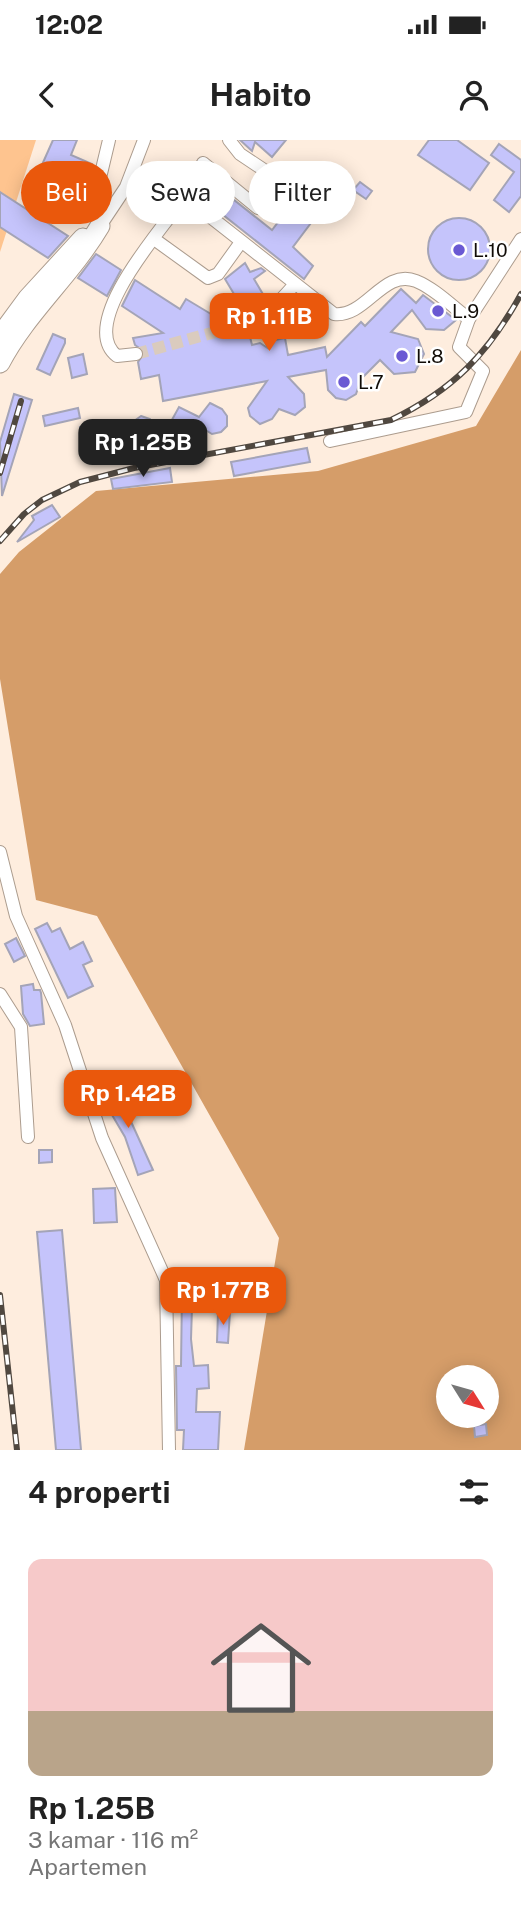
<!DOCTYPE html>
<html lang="id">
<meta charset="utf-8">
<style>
:root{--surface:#fff;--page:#f6f6f6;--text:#222;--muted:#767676;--line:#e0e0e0;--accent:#ea580c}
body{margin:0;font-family:"Public Sans",sans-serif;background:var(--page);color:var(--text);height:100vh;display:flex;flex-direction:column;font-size:26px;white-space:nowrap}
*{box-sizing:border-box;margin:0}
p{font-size:23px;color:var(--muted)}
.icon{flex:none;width:38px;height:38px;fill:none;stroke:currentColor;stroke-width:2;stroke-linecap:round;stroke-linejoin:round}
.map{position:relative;height:1310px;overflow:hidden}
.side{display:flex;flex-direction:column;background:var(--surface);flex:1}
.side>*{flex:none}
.hud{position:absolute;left:21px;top:21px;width:480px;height:63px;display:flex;gap:14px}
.needle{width:46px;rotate:127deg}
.buttons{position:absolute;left:436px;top:1225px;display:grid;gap:14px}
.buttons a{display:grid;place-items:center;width:63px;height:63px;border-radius:50%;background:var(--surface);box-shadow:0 4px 18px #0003;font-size:35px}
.price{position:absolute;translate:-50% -60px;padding:0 16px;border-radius:14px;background:var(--accent);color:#fff;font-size:23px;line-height:46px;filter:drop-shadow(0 2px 4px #0008)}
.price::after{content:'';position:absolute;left:50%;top:42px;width:21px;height:16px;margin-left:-10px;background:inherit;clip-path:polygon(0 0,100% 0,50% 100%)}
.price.current{background:#222;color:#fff}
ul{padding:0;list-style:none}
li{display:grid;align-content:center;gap:14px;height:371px;padding:0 28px}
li+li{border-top:2px solid var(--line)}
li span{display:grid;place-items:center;height:217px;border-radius:14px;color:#555}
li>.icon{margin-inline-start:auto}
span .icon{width:126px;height:126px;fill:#fffc;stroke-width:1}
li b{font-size:30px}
h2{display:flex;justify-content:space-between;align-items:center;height:84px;padding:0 28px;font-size:30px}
.pill{padding:0 24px;border-radius:32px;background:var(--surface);box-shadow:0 4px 18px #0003;font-size:24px;line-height:63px}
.pill.current{background:var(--accent);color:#fff}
.status{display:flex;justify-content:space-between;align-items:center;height:49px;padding:0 35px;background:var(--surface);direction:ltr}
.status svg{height:19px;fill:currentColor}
header{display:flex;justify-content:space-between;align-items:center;height:91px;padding:0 28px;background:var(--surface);font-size:32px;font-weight:700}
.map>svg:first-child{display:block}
</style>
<div class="status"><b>12:02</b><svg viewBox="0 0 49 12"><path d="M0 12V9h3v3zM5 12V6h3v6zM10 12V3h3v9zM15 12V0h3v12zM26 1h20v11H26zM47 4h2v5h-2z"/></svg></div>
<header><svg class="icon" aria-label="back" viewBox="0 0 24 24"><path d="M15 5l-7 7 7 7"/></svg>Habito<svg class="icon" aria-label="person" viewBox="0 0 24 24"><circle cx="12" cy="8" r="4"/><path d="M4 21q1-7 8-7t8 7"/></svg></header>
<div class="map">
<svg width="521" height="1310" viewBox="0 0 521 1310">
<rect width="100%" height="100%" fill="#feedde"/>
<path fill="#d59d69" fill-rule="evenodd" d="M521 210V1310H244L279 1098 97 776 36 760 0 539V434L19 412 96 351 318 331 476 286ZM448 1237H486V1276H448Z"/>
<polygon fill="#fec48f" points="0,0 36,0 0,112"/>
<g fill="#c5c4fb" stroke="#a4a4b7" stroke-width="2">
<polygon points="53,0 77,0 71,15 92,24 83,45 41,27"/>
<polygon points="240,0 286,0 272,17 255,2 252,11"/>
<polygon points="429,0 457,0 489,23 470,50 418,15"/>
<polygon points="499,4 521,20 521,56 509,72 494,60 514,32 491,15"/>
<polygon points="360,42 372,51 366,59 353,50"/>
<polygon points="308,43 329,59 293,107 313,126 304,139 222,74 234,60 272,90"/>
<polygon points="0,52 68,96 48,118 0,87"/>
<circle cx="459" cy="109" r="31"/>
<polygon points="96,114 121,130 107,156 78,138"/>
<polygon points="245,123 250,132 261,128 265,131 254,139 267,161 246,174 225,139"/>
<polygon points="135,140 180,169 186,159 226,183 228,194 243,193 250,197 252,205 260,203 269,209 265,202 285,198 288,215 325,207 327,217 361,182 365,186 401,149 416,163 423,155 456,180 444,190 426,189 412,170 391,192 418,199 424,214 415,232 394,234 380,220 361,239 356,254 346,260 336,258 328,250 326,230 288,237 304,254 305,267 295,275 279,269 272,279 260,284 250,276 248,268 267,241 163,261 159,235 141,239 138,222 145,212 135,205 133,198 163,193 122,166"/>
<polygon points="53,194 65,199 65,203 50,235 37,229"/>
<polygon points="83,214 87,234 72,238 68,218"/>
<polygon points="14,254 32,260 2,356 0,302"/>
<polygon points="210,263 222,269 227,276 227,286 221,292 212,294 199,286 190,297 181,298 168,287 179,267 199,277"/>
<polygon points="78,268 80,278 45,286 43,276"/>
<polygon points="141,276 150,279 156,289 148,303 139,304 130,299 111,308 100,302 82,305 80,287 112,280 127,286"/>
<polygon points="307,308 310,322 234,336 231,322"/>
<polygon points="170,328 172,342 113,349 111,339"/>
<polygon points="52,365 60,377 17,402 34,380 32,376"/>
<polygon points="47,783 52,792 60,788 70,809 83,802 92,821 83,825 93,846 68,858 35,789"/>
<polygon points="16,798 25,816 14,822 5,804"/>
<polygon points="33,844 34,850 40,850 41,853 44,884 30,886 23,874 21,846"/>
<polygon points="121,948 131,974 128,975 153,1030 138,1035 125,997 102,958"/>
<polygon points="39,1010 52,1010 52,1022 39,1023"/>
<polygon points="115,1048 117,1082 94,1083 93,1049"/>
<polygon points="62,1090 81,1310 56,1310 37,1092"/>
<polygon points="193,1137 191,1199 194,1226 208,1225 209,1248 197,1249 196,1272 220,1272 218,1310 183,1310 184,1290 177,1290 176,1226 181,1226 182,1152 179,1152 178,1139"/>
<polygon points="218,1172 230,1172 228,1203 217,1202"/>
<polygon points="486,1284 487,1295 475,1297 474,1286"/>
</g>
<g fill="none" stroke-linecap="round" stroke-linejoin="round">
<polyline stroke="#dacbbe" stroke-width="12" stroke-dasharray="12 6" stroke-linecap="butt" points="136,214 233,187"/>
<defs>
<g id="minor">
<polyline points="203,23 258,68 265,69 282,49 282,42 240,14 229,0"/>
<path d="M133 31 171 46 334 174C366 178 383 128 416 141 434 148 453 167 469 179"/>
<polyline points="79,70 98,46 109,0"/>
<polyline points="100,86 126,47 144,0"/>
<polyline points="154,99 208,138 218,134 241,102"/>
<path d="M233 187C266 178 273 169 295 144"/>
<path d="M136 214 117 216C76 184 163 87 185 57"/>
<polyline points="330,301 466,272 483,231 459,207 469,179 521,99"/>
<polyline points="0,712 16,776 65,885 102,998 166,1140 169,1310"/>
<polyline points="0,854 21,887 28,997"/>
</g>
<g id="highway">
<polyline points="0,196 28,158 83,98"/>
<path d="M0 223C26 173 71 135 100 86"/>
</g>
</defs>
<use href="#minor" stroke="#ac9c8e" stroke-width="14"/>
<use href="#highway" stroke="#ac9c8e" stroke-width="21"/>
<use href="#minor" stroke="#fff" stroke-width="12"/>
<use href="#highway" stroke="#fff" stroke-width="19"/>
<defs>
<g id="rail">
<polyline points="0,333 21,261"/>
<path d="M0 401 24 374 42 360 80 342 134 328 391 280C453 250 488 214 521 154"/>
<polyline points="0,1155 17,1310"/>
</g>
</defs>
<use href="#rail" stroke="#504840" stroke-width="6"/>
<use href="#rail" stroke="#fff" stroke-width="3.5" stroke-dasharray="10" stroke-linecap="butt"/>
</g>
<g fill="#6a59d3" stroke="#fff" stroke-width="2.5">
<circle cx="459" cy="110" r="7"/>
<circle cx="438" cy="171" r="7"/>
<circle cx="402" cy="216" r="7"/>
<circle cx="344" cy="242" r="7"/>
</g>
<g text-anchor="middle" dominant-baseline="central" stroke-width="5" stroke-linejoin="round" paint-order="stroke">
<g font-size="19" fill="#110c07" stroke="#fff" text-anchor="start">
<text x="473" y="110">L.10</text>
<text x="452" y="171">L.9</text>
<text x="416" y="216">L.8</text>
<text x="358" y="242">L.7</text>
</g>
</g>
</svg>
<div class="buttons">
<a><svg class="needle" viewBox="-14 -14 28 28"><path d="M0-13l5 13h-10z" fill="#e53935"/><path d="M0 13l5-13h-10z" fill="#767676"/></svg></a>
</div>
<b class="price" style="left:269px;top:213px">Rp 1.11B</b>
<b class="price current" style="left:143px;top:339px">Rp 1.25B</b>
<b class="price" style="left:128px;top:990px">Rp 1.42B</b>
<b class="price" style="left:223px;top:1187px">Rp 1.77B</b>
<div class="hud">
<a class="pill current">Beli</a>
<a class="pill">Sewa</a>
<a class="pill">Filter</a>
</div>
</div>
<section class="side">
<h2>4 properti<svg class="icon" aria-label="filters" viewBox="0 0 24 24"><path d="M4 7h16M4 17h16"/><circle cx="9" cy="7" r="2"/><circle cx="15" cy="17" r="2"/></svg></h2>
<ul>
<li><span style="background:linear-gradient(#f6c9c9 70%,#b9a48a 0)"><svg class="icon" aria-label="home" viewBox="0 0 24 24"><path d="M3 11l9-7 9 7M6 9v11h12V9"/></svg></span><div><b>Rp 1.25B</b><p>3 kamar · 116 m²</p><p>Apartemen</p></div></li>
</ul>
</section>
